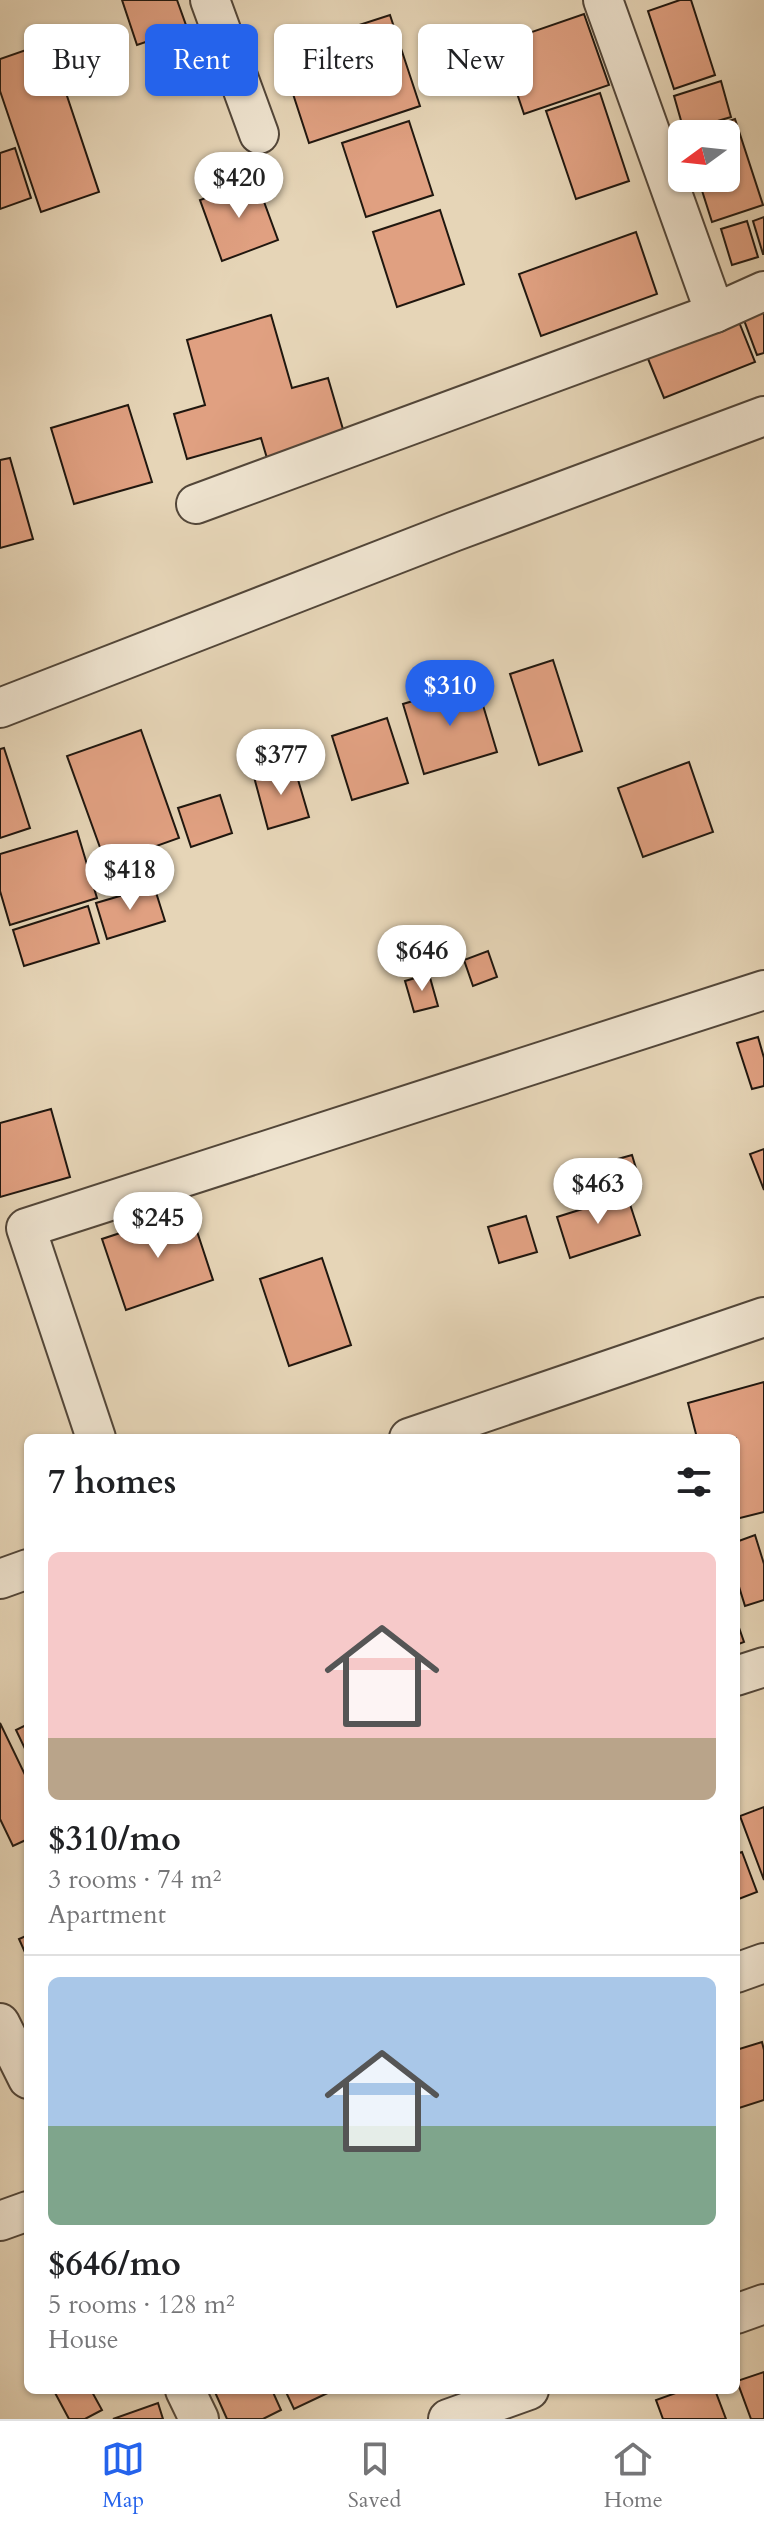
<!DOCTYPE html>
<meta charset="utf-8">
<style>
:root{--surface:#fff;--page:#f6f6f6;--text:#202124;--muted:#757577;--line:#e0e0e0;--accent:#2563eb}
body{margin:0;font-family:Cardo,serif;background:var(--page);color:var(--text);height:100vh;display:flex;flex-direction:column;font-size:30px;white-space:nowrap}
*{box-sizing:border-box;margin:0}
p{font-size:26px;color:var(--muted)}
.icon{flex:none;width:44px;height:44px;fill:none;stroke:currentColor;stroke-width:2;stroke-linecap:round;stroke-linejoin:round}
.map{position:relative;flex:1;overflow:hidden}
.details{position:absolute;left:24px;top:1434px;width:716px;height:960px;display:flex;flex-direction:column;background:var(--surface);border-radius:12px;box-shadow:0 2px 6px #0004}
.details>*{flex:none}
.guide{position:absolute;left:24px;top:24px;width:716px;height:72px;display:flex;gap:16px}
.needle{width:52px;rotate:255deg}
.buttons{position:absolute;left:668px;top:120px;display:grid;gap:16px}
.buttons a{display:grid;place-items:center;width:72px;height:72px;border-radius:12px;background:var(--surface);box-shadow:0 2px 6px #0004;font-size:40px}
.price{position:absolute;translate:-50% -68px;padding:0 18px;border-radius:28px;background:#fff;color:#222;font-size:26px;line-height:52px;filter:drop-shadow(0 2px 4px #0008)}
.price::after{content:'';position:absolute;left:50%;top:48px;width:24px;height:18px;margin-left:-12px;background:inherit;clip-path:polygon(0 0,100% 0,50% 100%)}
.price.active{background:var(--accent);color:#fff}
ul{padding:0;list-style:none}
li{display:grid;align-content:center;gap:16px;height:424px;padding:0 24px}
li+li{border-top:2px solid var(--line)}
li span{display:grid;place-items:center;height:248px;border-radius:12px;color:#555}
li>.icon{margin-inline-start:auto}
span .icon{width:144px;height:144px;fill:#fffc;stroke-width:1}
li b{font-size:34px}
h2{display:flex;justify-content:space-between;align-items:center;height:96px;padding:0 24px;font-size:34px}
.tag{padding:0 28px;border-radius:12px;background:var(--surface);box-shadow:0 2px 6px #0004;font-size:28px;line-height:72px}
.tag.active{background:var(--accent);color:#fff}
.tab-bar{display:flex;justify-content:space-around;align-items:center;height:112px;border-top:2px solid var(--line);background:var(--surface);font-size:22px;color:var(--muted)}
.tab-bar a{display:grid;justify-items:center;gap:4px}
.tab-bar .active{color:var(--accent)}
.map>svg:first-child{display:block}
</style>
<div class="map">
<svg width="764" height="2419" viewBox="0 0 764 2419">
<rect width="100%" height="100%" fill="#e6d5b7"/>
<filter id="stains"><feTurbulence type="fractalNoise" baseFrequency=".0025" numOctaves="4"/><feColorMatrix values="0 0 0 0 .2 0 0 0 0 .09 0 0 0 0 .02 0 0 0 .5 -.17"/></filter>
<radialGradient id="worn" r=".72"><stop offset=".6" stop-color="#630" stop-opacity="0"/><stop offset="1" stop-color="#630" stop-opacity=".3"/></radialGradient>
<g fill="#e0a081" stroke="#20170f" stroke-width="2">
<polygon points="122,0 177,0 187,28 137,45"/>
<polygon points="680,0 691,0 715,75 674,89 648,11"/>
<polygon points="584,14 609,85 524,114 500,43"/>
<polygon points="390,15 420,106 309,143 279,51"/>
<polygon points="49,42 99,192 41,212 0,91 0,59"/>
<polygon points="721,81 731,117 684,131 674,96"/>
<polygon points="600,93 629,181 576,199 546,111"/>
<polygon points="735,119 763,205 712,222 698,178 726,178 726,134 690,134"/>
<polygon points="409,121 433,195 366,217 342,143"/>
<polygon points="15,148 31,198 0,209 0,153"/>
<polygon points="256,180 278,240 222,261 200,200"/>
<polygon points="440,210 464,284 397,307 373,232"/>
<polygon points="764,217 764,254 763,254 753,221"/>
<polygon points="747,221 758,257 732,265 721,229"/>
<polygon points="636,232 657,294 541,336 519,274"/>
<polygon points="764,304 764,353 757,355 741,312"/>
<polygon points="735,312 755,362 664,398 644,349"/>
<polygon points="271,315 292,388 328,378 347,443 269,465 261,438 187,459 174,414 205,405 187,340"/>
<polygon points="128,405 152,482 74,504 51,428"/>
<polygon points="10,458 33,539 0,548 0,460"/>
<polygon points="553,660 582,751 539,765 510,674"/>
<polygon points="476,682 497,752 424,774 403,704"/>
<polygon points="387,718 408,783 352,800 332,736"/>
<polygon points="141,730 179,838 106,864 67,756"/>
<polygon points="4,748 30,828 0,838 0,749"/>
<polygon points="689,762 713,832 643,857 618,788"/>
<polygon points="294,766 309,817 268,829 254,777"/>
<polygon points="220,795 232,833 191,847 178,808"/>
<polygon points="77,831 97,898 10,925 0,891 0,854"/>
<polygon points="154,886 165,921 107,939 96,903"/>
<polygon points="88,906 99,943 24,966 13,930"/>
<polygon points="488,951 497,977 473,986 464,960"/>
<polygon points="429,974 438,1006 414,1012 405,981"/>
<polygon points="758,1037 764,1058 764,1086 752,1089 737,1043"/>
<polygon points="51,1109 70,1177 0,1197 0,1123"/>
<polygon points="764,1149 764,1190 750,1154"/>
<polygon points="632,1155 641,1185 610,1194 600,1164"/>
<polygon points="627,1195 640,1235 570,1258 557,1217"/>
<polygon points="190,1210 213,1280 126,1310 102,1239"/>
<polygon points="526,1216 537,1252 499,1263 488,1227"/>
<polygon points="322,1258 351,1345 289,1366 260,1279"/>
<polygon points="764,1382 764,1512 736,1519 736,1438 697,1438 688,1403"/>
<polygon points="755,1535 764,1564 764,1600 745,1606 736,1577 736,1542"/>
<polygon points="736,1619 744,1642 736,1645"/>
<polygon points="0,1723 28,1781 28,1839 13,1846 0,1819"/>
<polygon points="28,1724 28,1755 16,1730"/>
<polygon points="764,1807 764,1880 740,1816"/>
<polygon points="742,1852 757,1892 736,1900 736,1854"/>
<polygon points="28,1935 28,1959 19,1939"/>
<polygon points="762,2042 764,2050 764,2100 739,2108 736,2097 736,2050"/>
<polygon points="764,2372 764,2419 751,2419 737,2381"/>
<polygon points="91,2390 102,2410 85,2419 69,2419 54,2391"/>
<polygon points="214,2390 272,2390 281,2410 263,2419 227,2419"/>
<polygon points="285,2390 334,2390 294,2409"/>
<polygon points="684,2390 715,2390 726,2419 663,2419 656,2400"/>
<polygon points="158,2403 163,2419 113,2419"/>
</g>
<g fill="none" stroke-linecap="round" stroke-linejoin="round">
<defs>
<g id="minor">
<polyline points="210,0 259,134"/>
<polyline points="603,0 715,313 764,291"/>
<polyline points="196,504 715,313"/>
<polyline points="0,708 453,532 764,416"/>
<polyline points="96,1438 26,1228 764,990"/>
<polyline points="409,1438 764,1317"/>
<polyline points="0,1579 28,1569"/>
<polyline points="736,1676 764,1667"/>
<polyline points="736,1973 764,1963"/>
<polyline points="0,2023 28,2079"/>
<polyline points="0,2221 28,2211"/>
<polyline points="736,2314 764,2304"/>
<polyline points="185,2390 199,2419"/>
<polyline points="448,2419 529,2390"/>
</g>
</defs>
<use href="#minor" stroke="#524639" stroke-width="42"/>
<use href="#minor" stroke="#efe4d0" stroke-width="38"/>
</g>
<rect width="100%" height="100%" filter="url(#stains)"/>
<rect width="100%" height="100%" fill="url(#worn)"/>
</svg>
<div class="buttons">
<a><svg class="needle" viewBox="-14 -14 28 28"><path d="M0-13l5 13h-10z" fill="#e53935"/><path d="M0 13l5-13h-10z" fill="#757577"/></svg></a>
</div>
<b class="price" style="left:239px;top:220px">$420</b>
<b class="price active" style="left:450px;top:728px">$310</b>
<b class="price" style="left:281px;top:797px">$377</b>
<b class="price" style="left:130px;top:912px">$418</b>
<b class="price" style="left:422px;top:993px">$646</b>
<b class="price" style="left:598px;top:1226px">$463</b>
<b class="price" style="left:158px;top:1260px">$245</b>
<div class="guide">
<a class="tag">Buy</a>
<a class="tag active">Rent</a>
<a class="tag">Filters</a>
<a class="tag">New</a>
</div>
<section class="details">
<h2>7 homes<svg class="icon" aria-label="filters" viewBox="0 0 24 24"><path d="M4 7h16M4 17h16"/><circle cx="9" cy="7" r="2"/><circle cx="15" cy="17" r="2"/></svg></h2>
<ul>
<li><span style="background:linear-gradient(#f6c9c9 75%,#b9a48a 0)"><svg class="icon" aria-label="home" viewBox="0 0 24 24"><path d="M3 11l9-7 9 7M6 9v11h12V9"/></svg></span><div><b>$310/mo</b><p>3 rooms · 74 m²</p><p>Apartment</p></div></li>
<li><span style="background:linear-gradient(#a9c7e8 60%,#7fa58c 0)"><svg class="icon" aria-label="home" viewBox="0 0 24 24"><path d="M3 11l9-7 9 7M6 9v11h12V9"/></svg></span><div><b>$646/mo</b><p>5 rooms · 128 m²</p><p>House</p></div></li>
</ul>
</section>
</div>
<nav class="tab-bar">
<a class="active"><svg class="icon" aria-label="map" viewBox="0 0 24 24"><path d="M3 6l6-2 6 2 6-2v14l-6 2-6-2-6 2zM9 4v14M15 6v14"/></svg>Map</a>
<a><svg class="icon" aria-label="saved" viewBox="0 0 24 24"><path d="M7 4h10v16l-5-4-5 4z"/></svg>Saved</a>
<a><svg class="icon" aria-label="home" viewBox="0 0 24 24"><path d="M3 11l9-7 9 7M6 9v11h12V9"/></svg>Home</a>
</nav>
